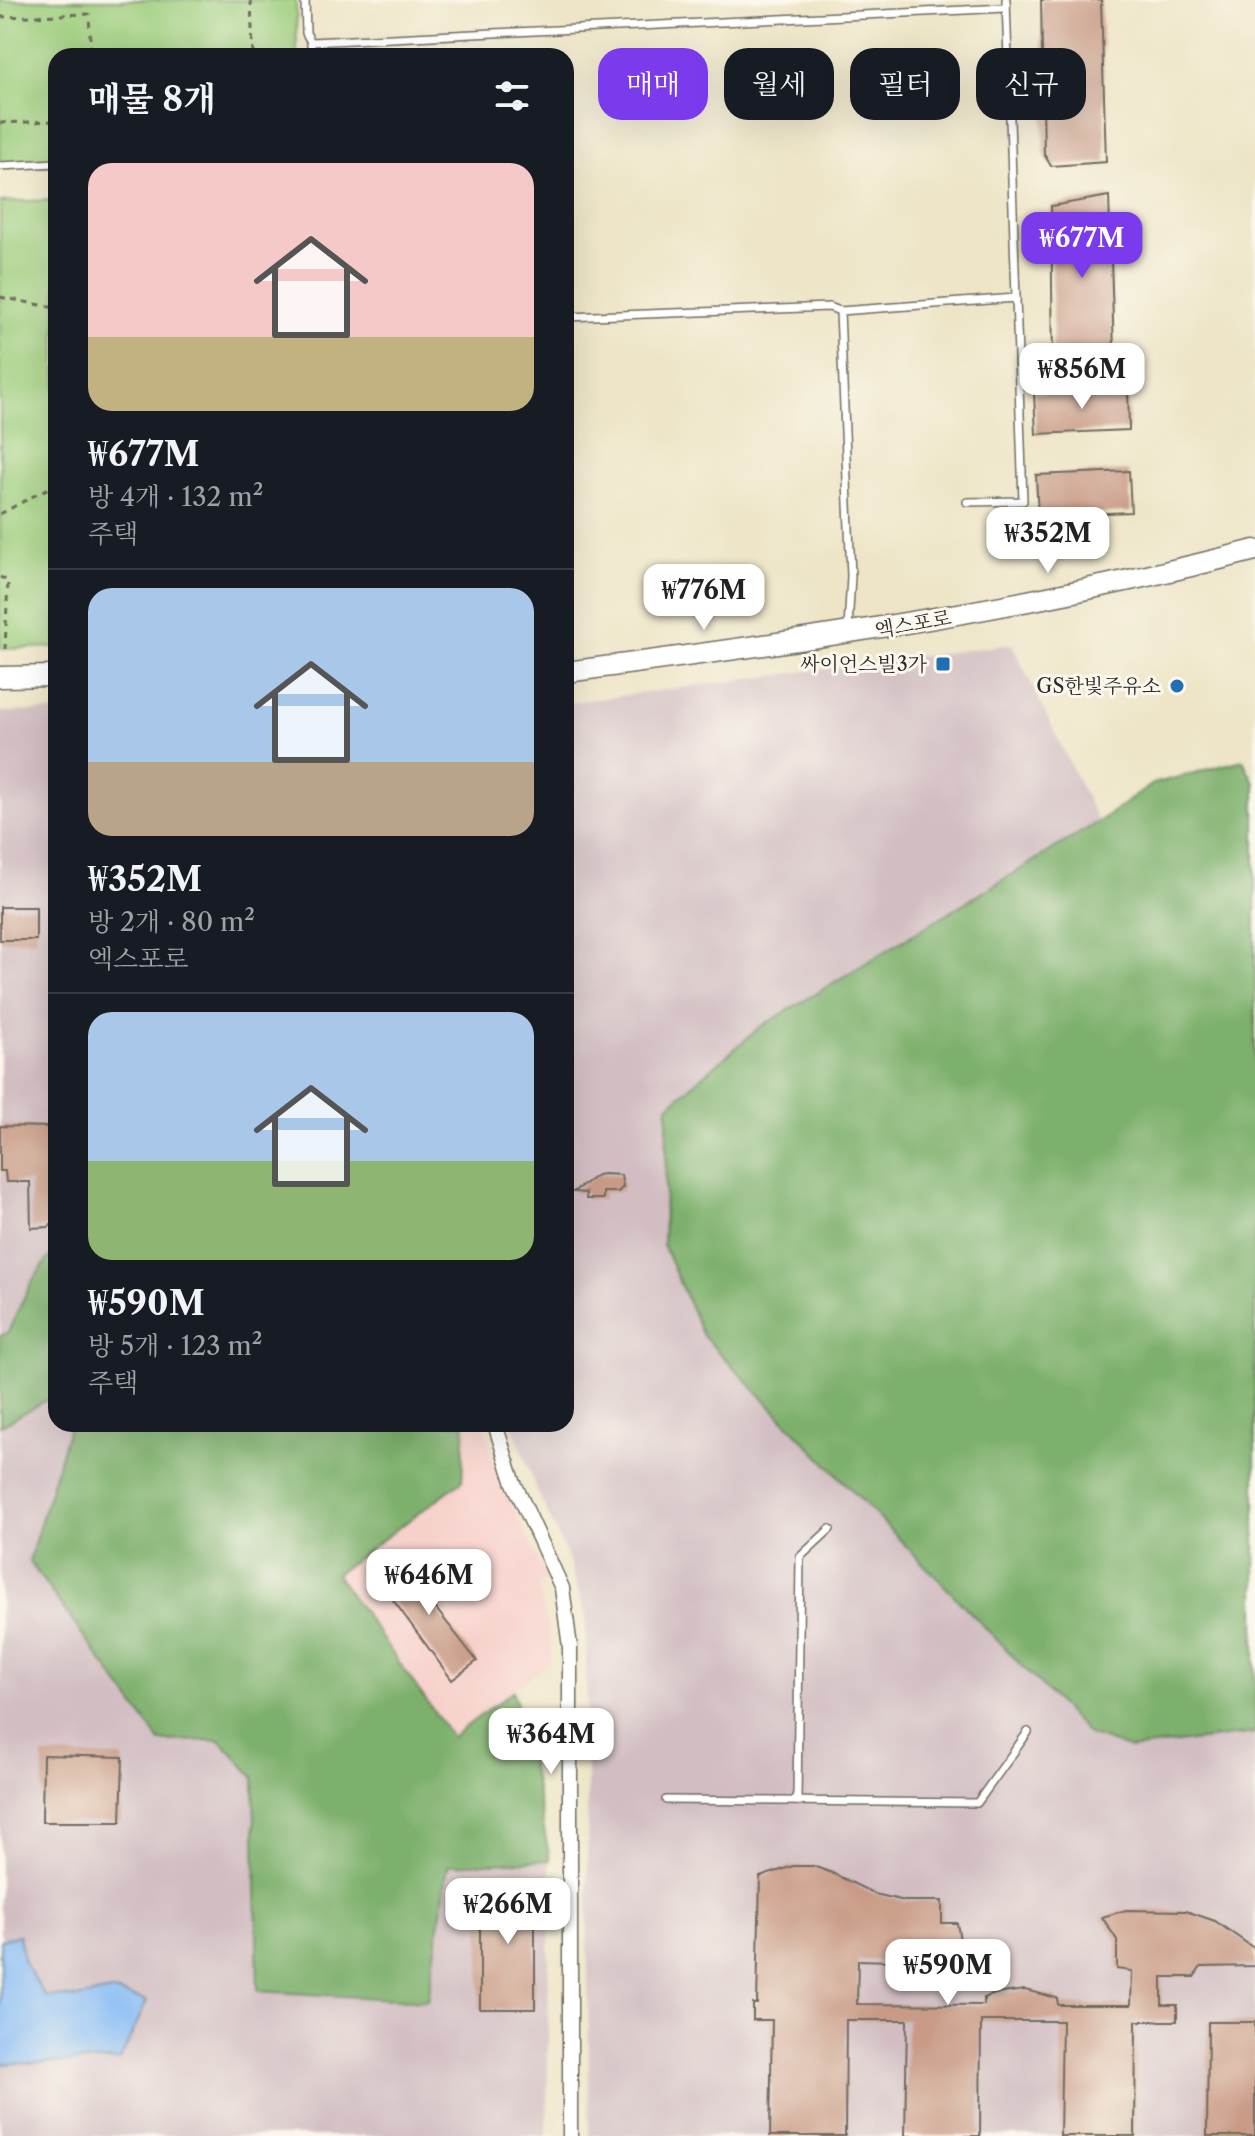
<!DOCTYPE html>
<html lang="ko">
<meta charset="utf-8">
<style>
:root{--surface:#171b24;--page:#20242c;--text:#f1f3f6;--muted:#9ea1a6;--line:#363941;--accent:#7c3aed}
body{margin:0;font-family:"Libre Caslon Text","Noto Serif KR",serif;background:var(--page);color:var(--text);height:100vh;display:flex;flex-direction:column;font-size:30px;white-space:nowrap}
*{box-sizing:border-box;margin:0}
p{font-size:26px;color:var(--muted)}
.icon{flex:none;width:44px;height:44px;fill:none;stroke:currentColor;stroke-width:2;stroke-linecap:round;stroke-linejoin:round}
.map{position:relative;flex:1;overflow:hidden}
.sheet{position:absolute;left:48px;top:48px;width:526px;height:1384px;display:flex;flex-direction:column;background:var(--surface);border-radius:24px;box-shadow:0 8px 32px #0002}
.sheet>*{flex:none}
.banner{position:absolute;left:598px;top:48px;width:536px;height:72px;display:flex;gap:16px}
.price{position:absolute;translate:-50% -68px;padding:0 18px;border-radius:16px;background:#fff;color:#222;font-size:26px;line-height:52px;filter:drop-shadow(0 2px 4px #0008)}
.price::after{content:'';position:absolute;left:50%;top:48px;width:24px;height:18px;margin-left:-12px;background:inherit;clip-path:polygon(0 0,100% 0,50% 100%)}
.price.selected{background:var(--accent);color:#fff}
ul{padding:0;list-style:none}
li{display:grid;align-content:center;gap:16px;height:424px;padding:0 40px}
li+li{border-top:2px solid var(--line)}
li span{display:grid;place-items:center;height:248px;border-radius:24px;color:#555}
li>.icon{margin-inline-start:auto}
span .icon{width:144px;height:144px;fill:#fffc;stroke-width:1}
li b{font-size:34px}
h2{display:flex;justify-content:space-between;align-items:center;height:96px;padding:0 40px;font-size:34px}
.pill{padding:0 28px;border-radius:24px;background:var(--surface);box-shadow:0 8px 32px #0002;font-size:28px;line-height:72px}
.pill.selected{background:var(--accent);color:#fff}
.map>svg:first-child{display:block}
</style>
<div class="map">
<svg width="1255" height="2136" viewBox="0 0 1255 2136">
<rect width="100%" height="100%" fill="#fbf7ec"/>
<filter id="ink" filterUnits="userSpaceOnUse"><feTurbulence type="fractalNoise" baseFrequency=".0125" numOctaves="2"/><feDisplacementMap in="SourceGraphic" scale="16" xChannelSelector="R" yChannelSelector="G"/><feConvolveMatrix kernelMatrix="1 2 1 2 8 2 1 2 1" color-interpolation-filters="sRGB"/></filter>
<filter id="wash" filterUnits="userSpaceOnUse"><feTurbulence type="fractalNoise" baseFrequency=".006" numOctaves="4" result="noise"/><feDisplacementMap in="SourceGraphic" scale="32" xChannelSelector="R" yChannelSelector="G"/><feGaussianBlur stdDeviation="1.8" result="paint"/><feColorMatrix in="noise" values="0 0 0 0 0 0 0 0 0 0 0 0 0 0 0 0 0 1.4 0 .05"/><feComposite in="paint" operator="in"/></filter>
<g filter="url(#wash)">
<rect width="100%" height="100%" fill="#ede5c6"/>
<polygon fill="#f7d0cb" points="465,1424 484,1424 496,1469 547,1579 538,1587 551,1640 550,1662 452,1737 336,1574 462,1481"/>
<g fill="#d2bec2">
<polygon points="1012,644 1098,822 759,1028 1131,1749 1255,1733 1255,2136 589,2136 586,1616 568,1558 537,1491 512,1424 566,1424 566,703"/>
<polygon points="56,711 56,1248 31,1283 8,1332 0,1336 0,712"/>
<polygon points="56,1395 56,1424 70,1424 30,1561 220,1740 254,1777 259,1991 447,1865 550,1860 547,2136 0,2136 0,1744 4,1744 0,1743 0,1426"/>
</g>
<g fill="#9ccd7c" stroke="#647c54" stroke-width="2">
<polygon points="0,0 296,0 297,56 56,56 56,165 0,167"/>
<polygon points="56,200 56,647 0,649 0,202"/>
</g>
<g fill="#7db06c" stroke="#546e4c" stroke-width="2">
<polygon points="1243,760 1255,784 1255,1733 1131,1749 1088,1734 703,1336 663,1245 668,1106 759,1028 1098,822 1153,784"/>
<polygon points="56,1248 56,1395 0,1426 0,1336 8,1332 31,1283"/>
<polygon points="70,1424 465,1424 462,1481 336,1574 452,1737 513,1691 525,1732 550,1860 448,1865 428,2001 258,1991 254,1777 220,1740 160,1741 29,1561"/>
</g>
<polygon fill="#87bcf5" stroke="#597490" stroke-width="2" points="19,1935 24,1962 45,1996 77,1998 111,1991 147,2001 120,2060 0,2064 0,1940"/>
<g id="blocks">
<g fill="#c99b86">
<polygon points="1041,0 1101,0 1106,162 1051,166 1044,154"/>
<polygon points="1109,196 1114,352 1053,362 1051,206"/>
<polygon points="1128,389 1129,430 1036,434 1034,393"/>
<polygon points="1129,471 1131,512 1038,516 1036,475"/>
<rect x="0" y="907" width="36" height="33"/>
<polygon points="0,1126 56,1127 56,1219 49,1227 31,1228 30,1182 6,1182 5,1171 0,1171"/>
<polygon points="604,1174 621,1175 623,1187 618,1192 603,1192 603,1199 586,1199 586,1193 573,1192 597,1175"/>
<polygon points="401,1561 417,1582 432,1570 450,1593 434,1606 477,1661 452,1680 380,1582"/>
<polygon points="43,1755 123,1757 121,1822 42,1822"/>
<polygon points="793,1866 813,1866 832,1873 875,1894 905,1901 942,1901 942,1923 957,1923 964,1963 858,1960 857,2004 984,2005 984,1998 995,1994 1025,1990 1057,1998 1058,2005 1131,2005 1132,1971 1117,1969 1117,1940 1102,1917 1126,1910 1186,1911 1215,1921 1255,1949 1255,1966 1201,1967 1194,1977 1162,1977 1162,2005 1177,2005 1177,2021 1136,2021 1135,2136 1060,2136 1062,2021 981,2021 980,2136 905,2136 907,2020 846,2020 845,2136 770,2136 772,2020 753,2020 753,2004 757,2004 760,1877"/>
<rect x="480" y="1884" width="55" height="125"/>
<polygon points="1208,2022 1255,2022 1255,2136 1207,2136"/>
</g>
</g>
</g>
<g filter="url(#ink)">
<use href="#blocks" fill-opacity="0" stroke="#6f6c61" stroke-width="2"/>
<g fill="none" stroke-linecap="round" stroke-linejoin="round">
<defs>
<g id="lane">
<polyline points="305,0 306,33 311,42 1006,8"/>
<polyline points="1006,0 1016,298"/>
<polyline points="311,42 311,56"/>
<polyline points="0,166 56,163"/>
<polyline points="566,317 829,307 840,311"/>
<polyline points="848,629 851,576 840,311 1016,298 1023,501 967,502"/>
<polyline points="666,1800 977,1803 1028,1732"/>
<polyline points="797,1801 800,1557 830,1529"/>
</g>
<polyline id="street" points="495,1424 513,1481 562,1588 570,1647 570,2136"/>
<g id="secondary">
<path d="M566 672C798 642 1028 609 1255 550"/>
<polyline points="0,677 56,676"/>
</g>
</defs>
<use href="#lane" stroke="#6f6c61" stroke-width="10"/>
<use href="#street" stroke="#6f6c61" stroke-width="17"/>
<use href="#secondary" stroke="#6f6c61" stroke-width="23"/>
<g stroke="#6f6c61" stroke-width="3" stroke-dasharray="6 6" stroke-linecap="butt">
<polyline points="251,0 253,56"/>
<polyline points="0,17 89,14 91,56"/>
<polyline points="0,123 56,121"/>
<polyline points="0,297 56,308"/>
<polyline points="0,514 56,484"/>
<polyline points="0,577 8,581 5,649"/>
</g>
<use href="#lane" stroke="#fff" stroke-width="7"/>
<use href="#street" stroke="#fff" stroke-width="14"/>
<use href="#secondary" stroke="#fff" stroke-width="20"/>
</g>
</g>
<g fill="#1f6fb2" stroke="#fbf7ec" stroke-width="3">
<rect x="935" y="656" width="16" height="16" rx="4"/>
<circle cx="1177" cy="686" r="8"/>
</g>
<g text-anchor="middle" dominant-baseline="central" stroke-width="6" stroke-linejoin="round" paint-order="stroke">
<g font-size="20" fill="#2b2b2b" stroke="#fbf7ec">
<text transform="translate(913 624) rotate(-10)">엑스포로</text>
</g>
<g font-size="20" fill="#2b2b2b" stroke="#fbf7ec" text-anchor="end">
<text x="927" y="664">싸이언스빌3가</text>
<text x="1161" y="686">GS한빛주유소</text>
</g>
</g>
</svg>
<b class="price selected" style="left:1082px;top:280px">₩677M</b>
<b class="price" style="left:1082px;top:411px">₩856M</b>
<b class="price" style="left:1048px;top:575px">₩352M</b>
<b class="price" style="left:704px;top:632px">₩776M</b>
<b class="price" style="left:429px;top:1617px">₩646M</b>
<b class="price" style="left:551px;top:1776px">₩364M</b>
<b class="price" style="left:508px;top:1946px">₩266M</b>
<b class="price" style="left:948px;top:2007px">₩590M</b>
<div class="banner">
<a class="pill selected">매매</a>
<a class="pill">월세</a>
<a class="pill">필터</a>
<a class="pill">신규</a>
</div>
<section class="sheet">
<h2>매물 8개<svg class="icon" aria-label="filters" viewBox="0 0 24 24"><path d="M4 7h16M4 17h16"/><circle cx="9" cy="7" r="2"/><circle cx="15" cy="17" r="2"/></svg></h2>
<ul>
<li><span style="background:linear-gradient(#f6c9c9 70%,#c2b280 0)"><svg class="icon" aria-label="home" viewBox="0 0 24 24"><path d="M3 11l9-7 9 7M6 9v11h12V9"/></svg></span><div><b>₩677M</b><p>방 4개 · 132 m²</p><p>주택</p></div></li>
<li><span style="background:linear-gradient(#a9c7e8 70%,#b9a48a 0)"><svg class="icon" aria-label="home" viewBox="0 0 24 24"><path d="M3 11l9-7 9 7M6 9v11h12V9"/></svg></span><div><b>₩352M</b><p>방 2개 · 80 m²</p><p>엑스포로</p></div></li>
<li><span style="background:linear-gradient(#a9c7e8 60%,#8fb573 0)"><svg class="icon" aria-label="home" viewBox="0 0 24 24"><path d="M3 11l9-7 9 7M6 9v11h12V9"/></svg></span><div><b>₩590M</b><p>방 5개 · 123 m²</p><p>주택</p></div></li>
</ul>
</section>
</div>
